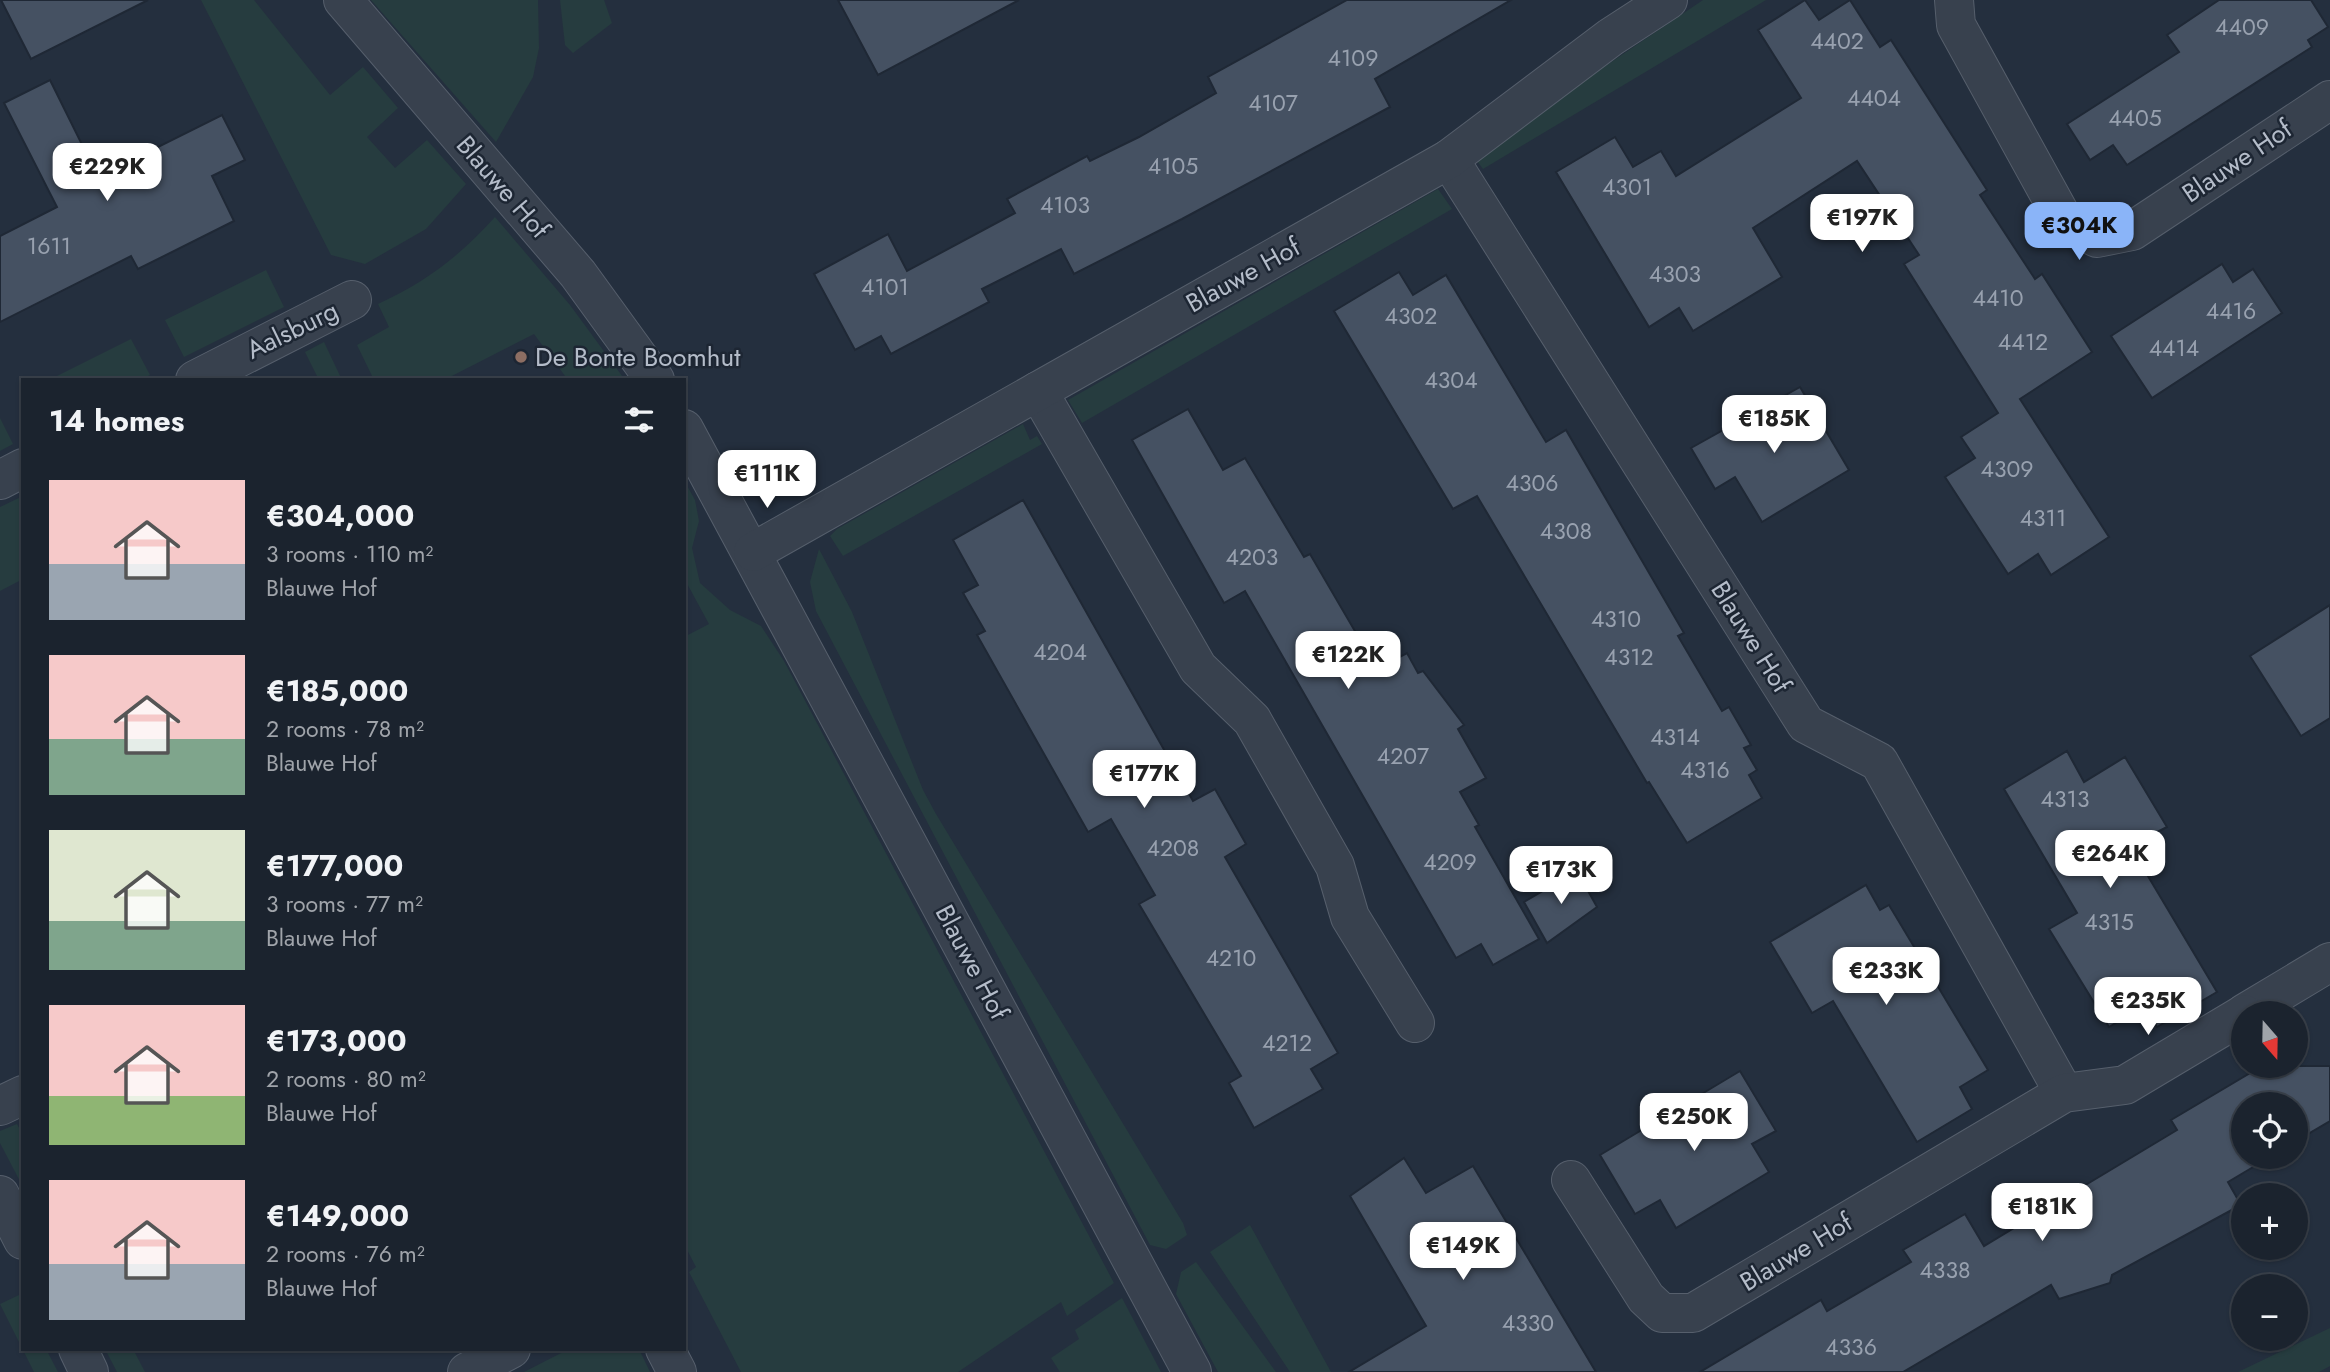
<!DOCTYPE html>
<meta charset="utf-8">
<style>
:root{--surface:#1b232e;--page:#282f3a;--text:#f1f3f6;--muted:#a0a4aa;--line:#39404a;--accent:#8ab4f8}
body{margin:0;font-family:Jost,sans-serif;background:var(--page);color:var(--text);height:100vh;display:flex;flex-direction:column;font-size:26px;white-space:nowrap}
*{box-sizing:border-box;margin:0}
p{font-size:23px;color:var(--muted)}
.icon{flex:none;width:38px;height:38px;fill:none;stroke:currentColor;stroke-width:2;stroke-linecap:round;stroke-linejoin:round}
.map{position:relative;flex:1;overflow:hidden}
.panel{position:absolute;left:21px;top:378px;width:665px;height:973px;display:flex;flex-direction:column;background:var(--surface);border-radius:0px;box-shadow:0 2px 5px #0004,0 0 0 2px var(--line)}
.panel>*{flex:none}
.needle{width:46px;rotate:160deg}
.controls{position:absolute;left:2231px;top:1001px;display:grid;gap:14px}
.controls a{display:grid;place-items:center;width:77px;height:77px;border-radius:50%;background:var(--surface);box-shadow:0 2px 5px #0004,0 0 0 2px var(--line);font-size:35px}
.price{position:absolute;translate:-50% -60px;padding:0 16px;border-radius:14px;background:#fff;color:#222;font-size:23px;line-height:46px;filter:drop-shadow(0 2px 4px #0008)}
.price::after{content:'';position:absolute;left:50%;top:42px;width:21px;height:16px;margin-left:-10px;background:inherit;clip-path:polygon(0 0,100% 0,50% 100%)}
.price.on{background:var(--accent);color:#111}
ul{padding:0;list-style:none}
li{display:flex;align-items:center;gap:21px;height:175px;padding:0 28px}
li span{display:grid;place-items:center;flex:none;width:196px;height:140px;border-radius:0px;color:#555}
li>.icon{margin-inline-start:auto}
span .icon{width:84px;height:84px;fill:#fffc;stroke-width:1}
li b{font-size:30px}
h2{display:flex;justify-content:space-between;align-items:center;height:84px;padding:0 28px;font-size:30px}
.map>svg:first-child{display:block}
</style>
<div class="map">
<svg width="2330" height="1372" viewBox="0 0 2330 1372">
<rect width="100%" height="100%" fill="#242f3e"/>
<g fill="#263c3f">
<polygon points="201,0 254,0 330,95 363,67 398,108 367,137 395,168 427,140 466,184 426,229 365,264 331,255"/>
<polygon points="371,0 538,0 539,48 533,77 496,142"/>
<polygon points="560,0 604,0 612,23 573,53 565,45"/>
<polygon points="1703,0 1766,0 1483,169 1477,161 1518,125"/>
<polygon points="1438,189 1452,209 1082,423 1068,400"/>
<path d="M495 217 570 305 625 380H568L534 334 444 380H374L357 345 389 327 378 304C426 282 461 255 495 217Z"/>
<polygon points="266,270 284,307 184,357 165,320"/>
<polygon points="131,339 150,375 140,380 49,380"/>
<polygon points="324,342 342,380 319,380 305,352"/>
<polygon points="0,418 13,444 0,451"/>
<polygon points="1023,424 1030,440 1037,436 1042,444 843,556 830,536 837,529"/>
<polygon points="684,480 695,500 699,521 692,548 700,583 730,610 761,626 784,661 1114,1283 1067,1316 1061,1302 958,1372 741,1372 689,1272 696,1267 684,1244 684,637 709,624 684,578"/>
<polygon points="23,496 23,579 0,591 0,507"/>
<polygon points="819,549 852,612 923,790 936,814 1183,1223 1187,1235 1166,1249 1150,1245 816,611 810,582"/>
<polygon points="17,1124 23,1135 23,1187 0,1143 0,1131"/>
<polygon points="1250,1225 1331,1372 1290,1372 1210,1252"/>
<polygon points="1196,1262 1276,1372 1218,1372 1176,1294 1181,1272"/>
<polygon points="19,1295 23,1302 23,1349 46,1349 58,1372 34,1372 0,1304"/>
<polygon points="1122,1298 1161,1372 1060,1372 1051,1358 1079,1339 1075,1330"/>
<polygon points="2330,1328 2330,1366 2319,1372 2238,1372"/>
<polygon points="105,1349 133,1349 145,1372 117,1372"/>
<polygon points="569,1349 639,1349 650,1372 524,1372"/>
</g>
<g fill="#455162" stroke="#1f2835" stroke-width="2">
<polygon points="1,0 148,0 31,59"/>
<polygon points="838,0 1019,0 878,75"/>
<polygon points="1347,0 1511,0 1375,79 1390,107 1182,219 1074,274 1061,249 982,289 989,302 891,354 881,336 855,350 814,274 888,234 907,271 1015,213 1007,199 1087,156 1090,161 1139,137 1216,93 1208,77"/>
<polygon points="1805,0 1819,20 1850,0 1880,47 1891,40 1987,190 1980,195 2035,279 2042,274 2092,352 2020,399 2109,537 2051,575 2038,554 2008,574 1945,477 1975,458 1961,437 1998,413 1904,264 1919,255 1857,161 1753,228 1782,277 1693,331 1679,308 1649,327 1556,172 1615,137 1633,167 1661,151 1676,176 1801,98 1758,30"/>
<polygon points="2219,0 2311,0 2328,27 2308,40 2312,47 2127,165 2113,145 2090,160 2067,124 2179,52 2167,35"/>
<polygon points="50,80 98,177 222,115 245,160 212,176 234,221 138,269 131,256 0,322 0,236 57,207 4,103"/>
<polygon points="2222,264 2233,282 2253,269 2282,313 2152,398 2111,336"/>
<polygon points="1399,272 1413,295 1446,275 1546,442 1566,430 1684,633 1678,636 1722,711 1729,707 1751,745 1744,748 1757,770 1749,775 1762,798 1687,843 1649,782 1647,783 1477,496 1453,509 1334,311"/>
<polygon points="1800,387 1849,470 1762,522 1735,477 1715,489 1691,448"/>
<polygon points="1188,409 1223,470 1245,458 1304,557 1310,554 1377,669 1407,653 1418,673 1423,671 1464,725 1458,729 1486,778 1460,792 1479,825 1475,827 1539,939 1493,965 1481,944 1456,958 1245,591 1224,603 1132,440"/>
<polygon points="1023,500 1193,801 1215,789 1246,844 1225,857 1338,1053 1311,1069 1323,1089 1254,1128 1229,1083 1241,1076 1139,904 1155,895 1111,819 1088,832 977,635 985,631 963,593 978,585 953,540"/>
<polygon points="2330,605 2330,718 2301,736 2250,656"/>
<polygon points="2067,751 2084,782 2125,757 2167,827 2130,846 2217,992 2157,1027 2144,1006 2109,1027 2049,929 2077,913 2004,789"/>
<polygon points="1577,871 1597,907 1547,943 1524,902"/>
<polygon points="1866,885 1880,910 1889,905 1988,1070 1960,1087 1972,1109 1917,1142 1833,1001 1812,1013 1770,942"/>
<polygon points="2262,1066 2330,1066 2330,1121 2296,1141 2296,1104 2244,1104 2244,1157 2270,1157 2228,1182 2241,1205 2112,1275 2110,1283 2059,1299 2051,1285 1903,1372 1700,1372 1821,1300 1827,1311 1911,1262 1903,1250 1965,1214 1984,1246 2177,1130 2171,1120"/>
<polygon points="1740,1071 1776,1131 1752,1144 1769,1172 1676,1228 1660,1200 1635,1214 1600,1155"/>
<polygon points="1404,1158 1426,1193 1473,1166 1596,1372 1349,1372 1426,1326 1350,1196"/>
</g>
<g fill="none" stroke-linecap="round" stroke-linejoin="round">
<defs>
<g id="minor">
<polyline points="343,0 578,274 655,380"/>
<polyline points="1954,0 1956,25 2064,221 2097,238 2132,231 2330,100"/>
<polyline points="1449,159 1806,724 1879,762 2064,1093"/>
<polyline points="195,380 352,300"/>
<polyline points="1038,391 1198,668 1252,720 1335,866 1350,917 1415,1023"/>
<polyline points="684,429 1192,1372"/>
<polyline points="0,480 23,468"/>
<polyline points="753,552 1449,159 1611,37 1668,0"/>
<polyline points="2245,1013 2330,962"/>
<polyline points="0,1106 23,1095"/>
<polyline points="1571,1180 1646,1298 1662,1313 1693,1313 2064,1093 2125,1085 2244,1014"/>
<polyline points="0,1195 23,1240"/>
<polyline points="78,1349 89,1372"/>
<polyline points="665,1349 677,1372"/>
<polyline points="467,1372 511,1349"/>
</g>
</defs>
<use href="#minor" stroke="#565f6c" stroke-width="40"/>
<use href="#minor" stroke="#38414e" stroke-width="38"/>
</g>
<circle fill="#8d6e63" stroke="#1d2633" stroke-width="2.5" cx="521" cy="357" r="7"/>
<g text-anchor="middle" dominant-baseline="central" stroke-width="5" stroke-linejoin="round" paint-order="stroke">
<g font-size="23" fill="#98a1af">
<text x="2242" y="27">4409</text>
<text x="1837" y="41">4402</text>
<text x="1353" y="58">4109</text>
<text x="1874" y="98">4404</text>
<text x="1273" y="103">4107</text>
<text x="2135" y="118">4405</text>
<text x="1173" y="166">4105</text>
<text x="1627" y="187">4301</text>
<text x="1065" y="205">4103</text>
<text x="49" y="246">1611</text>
<text x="1675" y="274">4303</text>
<text x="885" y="287">4101</text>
<text x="1998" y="298">4410</text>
<text x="2231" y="311">4416</text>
<text x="1411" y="316">4302</text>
<text x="2023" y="342">4412</text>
<text x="2174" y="348">4414</text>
<text x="1451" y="380">4304</text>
<text x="2007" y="469">4309</text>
<text x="1532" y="483">4306</text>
<text x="2043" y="518">4311</text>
<text x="1566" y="531">4308</text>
<text x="1252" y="557">4203</text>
<text x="1616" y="619">4310</text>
<text x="1060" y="652">4204</text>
<text x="1629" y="657">4312</text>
<text x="1675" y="737">4314</text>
<text x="1403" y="756">4207</text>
<text x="1705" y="770">4316</text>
<text x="2065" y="799">4313</text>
<text x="1173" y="848">4208</text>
<text x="1450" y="862">4209</text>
<text x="2109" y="922">4315</text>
<text x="1231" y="958">4210</text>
<text x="1287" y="1043">4212</text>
<text x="1945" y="1270">4338</text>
<text x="1528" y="1323">4330</text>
<text x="1851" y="1347">4336</text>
</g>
<g font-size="26" fill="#b4bcc9" stroke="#1d2633">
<text transform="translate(2237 161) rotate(-34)">Blauwe Hof</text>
<text transform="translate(503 187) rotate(49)">Blauwe Hof</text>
<text transform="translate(1243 275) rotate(-29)">Blauwe Hof</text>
<text transform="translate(292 330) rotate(-26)">Aalsburg</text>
<text transform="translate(1751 637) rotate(58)">Blauwe Hof</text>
<text transform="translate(972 962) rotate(62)">Blauwe Hof</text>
<text transform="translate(1796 1252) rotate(-31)">Blauwe Hof</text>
</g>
<g font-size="26" fill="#b4bcc9" stroke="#1d2633" text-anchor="start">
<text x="535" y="357">De Bonte Boomhut</text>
</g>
</g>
</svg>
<div class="controls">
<a><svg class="needle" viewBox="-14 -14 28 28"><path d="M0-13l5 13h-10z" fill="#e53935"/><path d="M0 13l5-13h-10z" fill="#a0a4aa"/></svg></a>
<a><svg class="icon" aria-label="locate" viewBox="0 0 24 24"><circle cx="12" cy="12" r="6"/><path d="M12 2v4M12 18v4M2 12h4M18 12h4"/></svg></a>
<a>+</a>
<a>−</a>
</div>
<b class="price" style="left:107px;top:203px">€229K</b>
<b class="price" style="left:1862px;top:254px">€197K</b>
<b class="price on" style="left:2079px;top:262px">€304K</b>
<b class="price" style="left:1774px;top:455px">€185K</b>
<b class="price" style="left:767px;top:510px">€111K</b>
<b class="price" style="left:1348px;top:691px">€122K</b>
<b class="price" style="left:1144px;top:810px">€177K</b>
<b class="price" style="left:2110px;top:890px">€264K</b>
<b class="price" style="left:1561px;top:906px">€173K</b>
<b class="price" style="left:1886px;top:1007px">€233K</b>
<b class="price" style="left:2148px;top:1037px">€235K</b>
<b class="price" style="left:1694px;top:1153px">€250K</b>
<b class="price" style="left:2042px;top:1243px">€181K</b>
<b class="price" style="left:1463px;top:1282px">€149K</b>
<section class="panel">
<h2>14 homes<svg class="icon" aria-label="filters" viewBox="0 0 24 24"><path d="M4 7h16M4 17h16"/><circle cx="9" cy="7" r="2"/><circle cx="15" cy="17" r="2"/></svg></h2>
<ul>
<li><span style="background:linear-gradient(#f6c9c9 60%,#9aa5b1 0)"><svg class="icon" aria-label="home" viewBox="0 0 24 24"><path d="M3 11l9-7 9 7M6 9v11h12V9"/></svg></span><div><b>€304,000</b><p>3 rooms · 110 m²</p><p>Blauwe Hof</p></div></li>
<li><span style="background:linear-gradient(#f6c9c9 60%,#7fa58c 0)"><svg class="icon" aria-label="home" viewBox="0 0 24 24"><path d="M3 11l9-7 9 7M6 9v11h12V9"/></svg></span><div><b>€185,000</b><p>2 rooms · 78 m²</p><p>Blauwe Hof</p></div></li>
<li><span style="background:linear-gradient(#dfe7d0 65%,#7fa58c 0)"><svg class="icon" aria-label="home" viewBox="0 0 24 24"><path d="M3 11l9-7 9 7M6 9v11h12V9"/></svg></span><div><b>€177,000</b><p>3 rooms · 77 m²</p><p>Blauwe Hof</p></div></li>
<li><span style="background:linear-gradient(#f6c9c9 65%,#8fb573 0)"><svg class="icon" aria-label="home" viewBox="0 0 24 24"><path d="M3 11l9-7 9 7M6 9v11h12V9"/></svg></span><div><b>€173,000</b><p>2 rooms · 80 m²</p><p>Blauwe Hof</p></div></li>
<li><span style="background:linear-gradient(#f6c9c9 60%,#9aa5b1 0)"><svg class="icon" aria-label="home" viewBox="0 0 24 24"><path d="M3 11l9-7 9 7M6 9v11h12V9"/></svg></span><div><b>€149,000</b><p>2 rooms · 76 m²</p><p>Blauwe Hof</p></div></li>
</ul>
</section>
</div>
